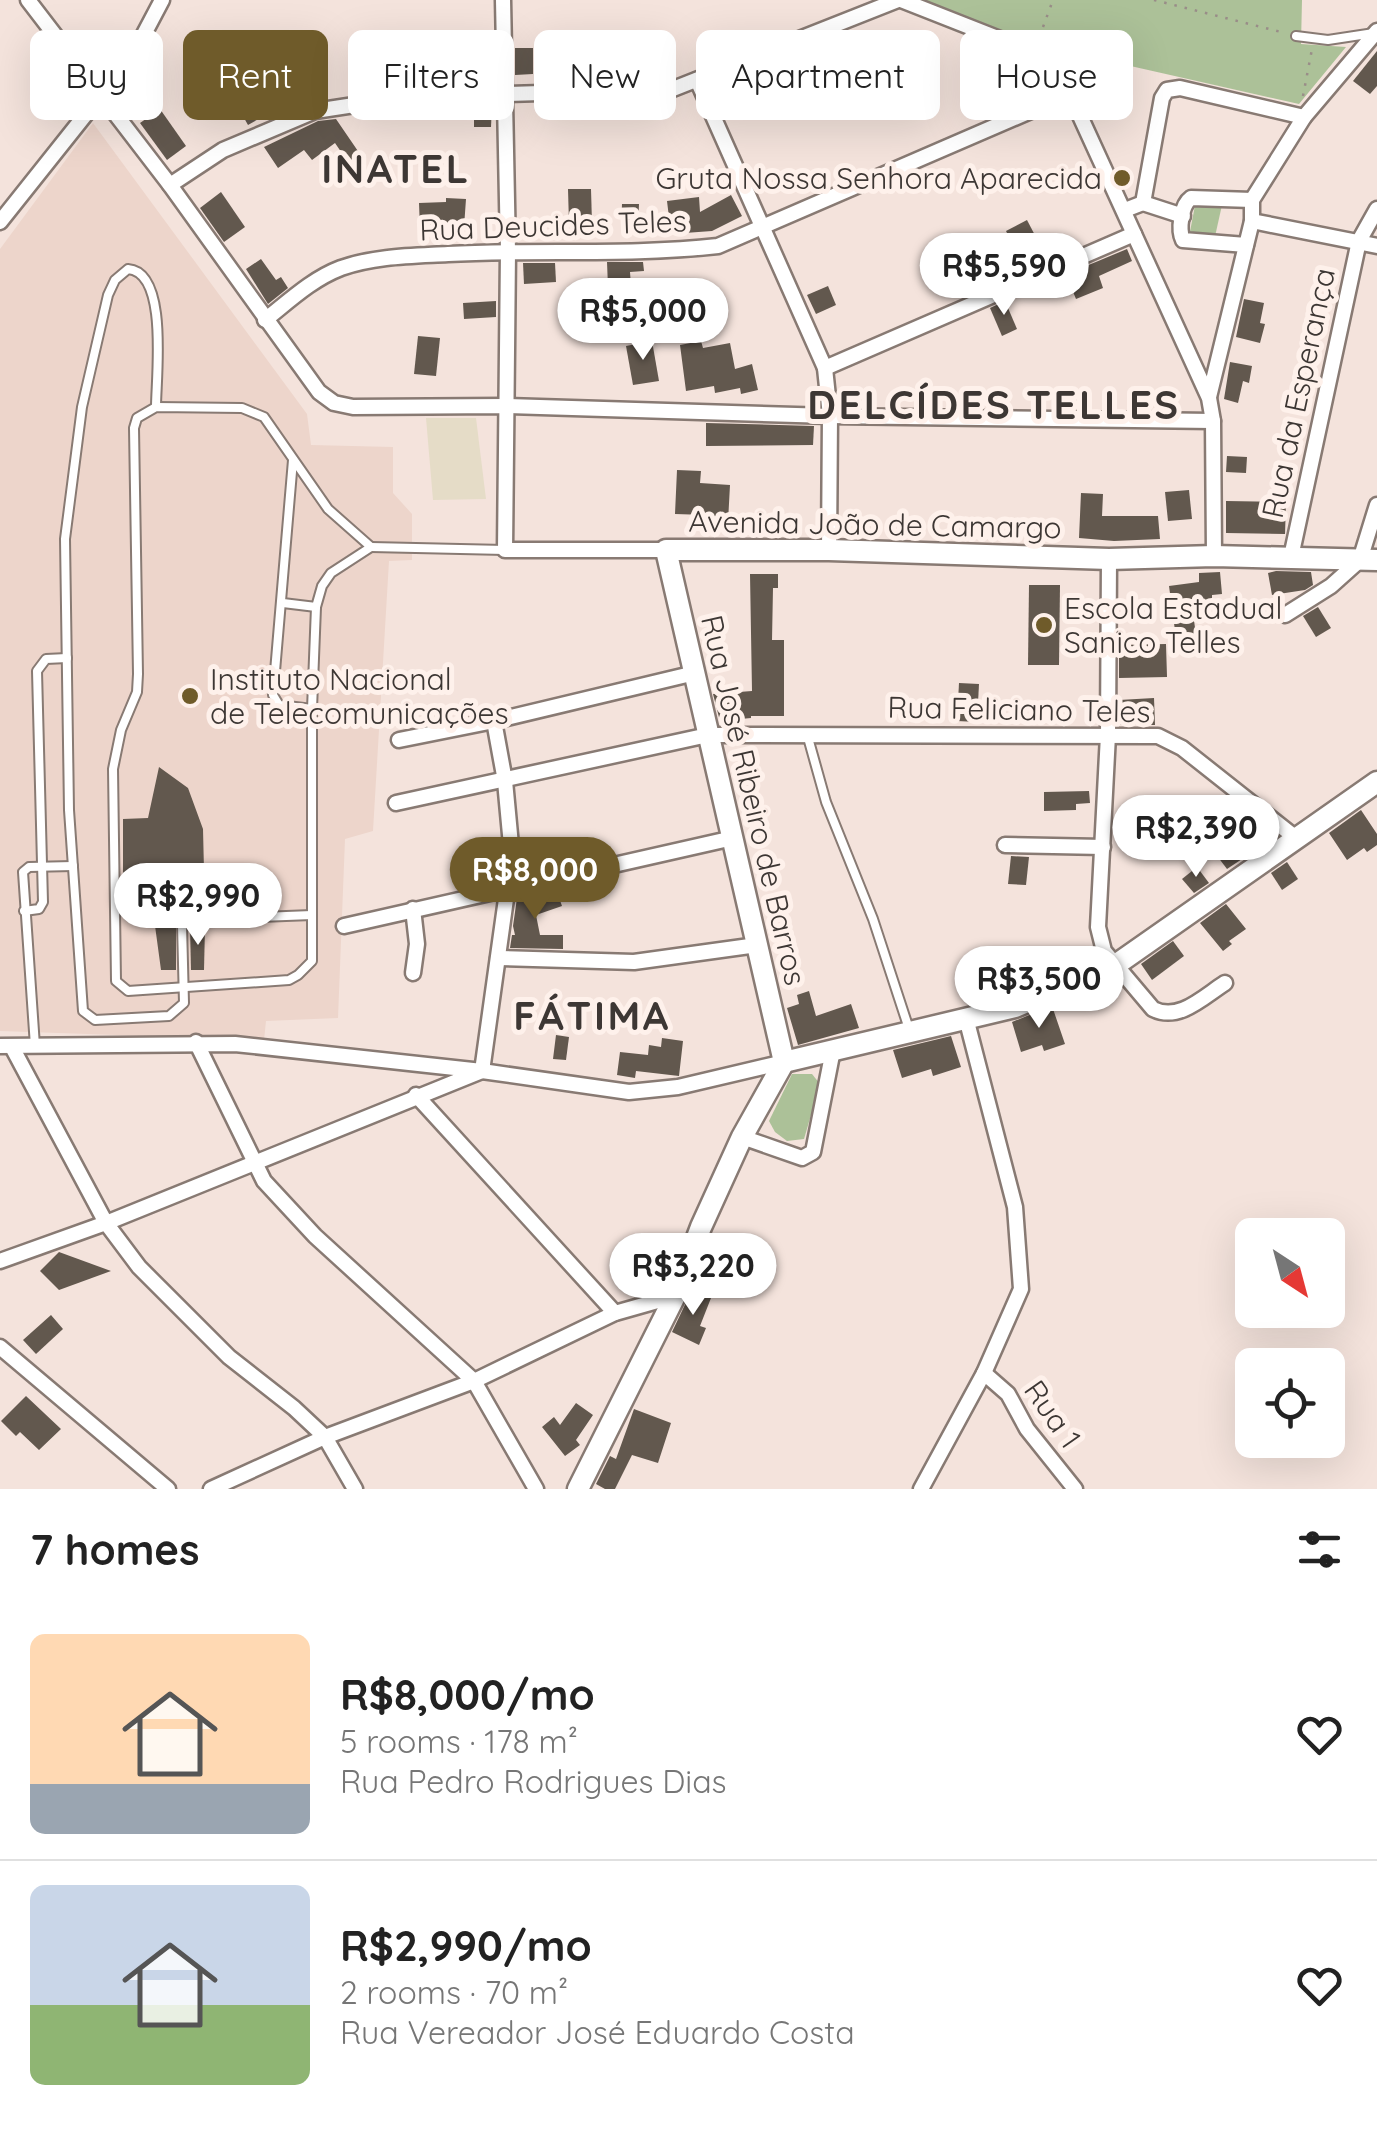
<!DOCTYPE html>
<meta charset="utf-8">
<style>
:root{--surface:#fff;--page:#f6f6f6;--text:#222;--muted:#767676;--line:#e0e0e0;--accent:#6f5b2a}
body{margin:0;font-family:Quicksand,sans-serif;background:var(--page);color:var(--text);height:100vh;display:flex;flex-direction:column;font-size:38px;white-space:nowrap}
*{box-sizing:border-box;margin:0}
p{font-size:32px;color:var(--muted)}
.icon{flex:none;width:55px;height:55px;fill:none;stroke:currentColor;stroke-width:2;stroke-linecap:round;stroke-linejoin:round}
.map{position:relative;height:1489px;overflow:hidden}
.side{display:flex;flex-direction:column;background:var(--surface);flex:1}
.side>*{flex:none}
.hud{position:absolute;left:30px;top:30px;width:1318px;height:90px;display:flex;gap:20px}
.needle{width:65px;rotate:144deg}
.buttons{position:absolute;left:1235px;top:1218px;display:grid;gap:20px}
.buttons a{display:grid;place-items:center;width:110px;height:110px;border-radius:15px;background:var(--surface);box-shadow:0 10px 40px #0002;font-size:50px}
.price{position:absolute;translate:-50% -85px;padding:0 22px;border-radius:35px;background:#fff;color:#222;font-size:32px;line-height:65px;filter:drop-shadow(0 2px 5px #0008)}
.price::after{content:'';position:absolute;left:50%;top:60px;width:30px;height:22px;margin-left:-15px;background:inherit;clip-path:polygon(0 0,100% 0,50% 100%)}
.price.selected{background:var(--accent);color:#fff}
ul{padding:0;list-style:none}
li{display:flex;align-items:center;gap:30px;height:250px;padding:0 30px}
li+li{border-top:2px solid var(--line)}
li span{display:grid;place-items:center;flex:none;width:280px;height:200px;border-radius:15px;color:#555}
li>.icon{margin-inline-start:auto}
span .icon{width:120px;height:120px;fill:#fffc;stroke-width:1}
li b{font-size:42px}
h2{display:flex;justify-content:space-between;align-items:center;height:120px;padding:0 30px;font-size:42px}
.chip{padding:0 35px;border-radius:15px;background:var(--surface);box-shadow:0 10px 40px #0002;font-size:35px;line-height:90px}
.chip.selected{background:var(--accent);color:#fff}
.map>svg:first-child{display:block}
</style>
<div class="map">
<svg width="1377" height="1489" viewBox="0 0 1377 1489">
<rect width="100%" height="100%" fill="#f4e3dc"/>
<polygon fill="#e5dcc7" points="426,418 476,418 486,499 433,500"/>
<polygon fill="#edd5cb" points="93,123 307,414 311,445 393,447 393,493 412,514 412,560 389,561 373,831 345,839 338,1018 266,1021 264,1040 0,1031 0,249"/>
<g fill="#acc198">
<polygon points="924,0 1302,0 1301,44 1346,47 1299,104 1042,46"/>
<polygon points="1196,200 1222,205 1214,241 1189,237"/>
<polygon points="792,1074 812,1074 820,1084 804,1139 787,1141 775,1132 769,1121"/>
</g>
<g fill="#62584e">
<polygon points="284,48 311,51 309,67 282,64"/>
<polygon points="515,48 533,48 533,74 515,75"/>
<polygon points="660,48 664,74 618,78 617,52"/>
<polygon points="1377,51 1377,86 1370,94 1353,81"/>
<polygon points="459,55 494,56 494,72 459,71"/>
<polygon points="268,69 279,86 260,98 269,113 248,125 226,86 244,76 248,82"/>
<polygon points="492,105 491,127 474,127 474,107"/>
<polygon points="160,109 186,146 167,160 140,123"/>
<polygon points="336,119 362,157 350,165 335,143 312,160 304,150 278,168 264,147 318,121"/>
<polygon points="568,189 591,189 592,223 569,224"/>
<polygon points="221,192 245,227 224,242 200,208"/>
<polygon points="731,195 742,216 712,231 671,234 667,201 699,197 700,212"/>
<polygon points="446,198 466,199 464,227 420,230 419,203 446,202"/>
<polygon points="622,204 639,204 638,228 621,227"/>
<polygon points="1027,220 1039,243 1018,254 1006,231"/>
<polygon points="1127,249 1132,261 1099,276 1103,288 1076,299 1069,282 1082,276 1079,269"/>
<polygon points="261,259 276,280 281,277 288,288 268,304 246,269"/>
<polygon points="607,262 643,262 644,271 630,272 631,286 608,287"/>
<polygon points="523,263 555,263 556,282 524,284"/>
<polygon points="828,286 836,305 816,314 807,295"/>
<polygon points="1244,299 1264,303 1260,323 1265,324 1260,343 1236,337"/>
<polygon points="496,301 496,317 464,319 463,303"/>
<polygon points="1005,301 1017,329 1002,336 990,308"/>
<polygon points="418,336 440,338 436,376 414,374"/>
<polygon points="652,341 659,381 633,385 626,346"/>
<polygon points="701,341 703,348 730,343 735,369 752,364 758,390 741,394 740,388 715,393 714,386 686,391 680,345"/>
<polygon points="1230,362 1252,366 1249,383 1243,381 1238,403 1224,399"/>
<polygon points="706,423 814,426 813,445 706,446"/>
<polygon points="1227,456 1247,457 1246,473 1226,472"/>
<polygon points="677,470 701,471 700,483 730,485 728,522 705,521 706,515 675,514"/>
<polygon points="1189,490 1192,519 1168,521 1165,492"/>
<polygon points="1081,493 1103,494 1102,516 1158,516 1160,539 1114,541 1079,538"/>
<polygon points="1226,501 1286,502 1285,534 1226,533"/>
<polygon points="1276,571 1311,572 1313,585 1305,590 1272,595 1268,573"/>
<polygon points="1220,572 1222,594 1212,595 1212,605 1192,606 1196,635 1176,638 1169,586 1199,582 1199,573"/>
<polygon points="750,574 778,574 778,588 773,588 772,640 784,640 784,716 751,716 751,718 720,721 713,694 752,691"/>
<polygon points="1029,585 1060,585 1059,665 1028,665"/>
<polygon points="1318,607 1331,628 1316,637 1303,616"/>
<polygon points="1166,644 1167,677 1119,678 1119,645"/>
<polygon points="959,683 979,684 977,722 957,721"/>
<polygon points="1154,698 1155,725 1119,725 1119,700"/>
<polygon points="159,767 188,788 203,829 205,912 183,913 176,921 176,970 161,970 153,911 123,916 123,819 148,818"/>
<polygon points="1089,791 1090,803 1076,804 1076,810 1044,811 1044,792"/>
<polygon points="1361,810 1377,834 1377,845 1367,852 1364,848 1347,860 1329,833"/>
<polygon points="1229,816 1254,851 1227,869 1202,836"/>
<polygon points="1011,856 1029,857 1026,885 1008,884"/>
<polygon points="1287,862 1298,879 1282,890 1271,873"/>
<polygon points="1197,867 1209,883 1194,893 1182,879"/>
<polygon points="556,889 562,906 536,915 540,935 563,935 563,949 510,948 512,935 515,935 513,926 517,898"/>
<polygon points="1226,904 1246,929 1229,941 1232,944 1223,951 1200,923"/>
<polygon points="190,927 205,927 204,970 191,970"/>
<polygon points="1173,941 1184,956 1152,980 1141,964"/>
<polygon points="809,991 816,1016 851,1004 859,1028 798,1045 787,1008 799,1004 797,995"/>
<polygon points="1052,1006 1065,1044 1044,1051 1042,1045 1021,1052 1012,1022"/>
<polygon points="556,1035 569,1037 566,1060 553,1059"/>
<polygon points="951,1036 961,1067 933,1076 931,1069 902,1078 893,1050"/>
<polygon points="662,1038 683,1041 679,1076 636,1071 635,1078 617,1075 620,1052 648,1055 649,1045 661,1047"/>
<polygon points="646,1239 665,1262 649,1275 630,1251"/>
<polygon points="708,1246 745,1258 739,1279 701,1267"/>
<polygon points="59,1252 111,1271 59,1290 40,1271"/>
<polygon points="692,1290 711,1298 700,1326 706,1328 699,1345 672,1332"/>
<polygon points="51,1315 63,1329 36,1354 23,1340"/>
<polygon points="26,1396 61,1429 39,1450 20,1432 16,1436 1,1421"/>
<polygon points="576,1403 593,1415 576,1440 580,1445 565,1456 542,1427 554,1417 560,1425"/>
<polygon points="634,1409 671,1423 658,1463 632,1455 615,1489 605,1489 596,1484 610,1456 616,1459"/>
</g>
<g fill="none" stroke-linecap="round" stroke-linejoin="round">
<defs>
<g id="lane">
<polyline points="1296,36 1328,40 1374,33"/>
<polygon points="156,407 242,408 264,417 328,509 371,547 331,573 322,586 316,607 312,709 312,961 298,975 289,980 128,991 116,981 113,769 121,730 137,692 138,674 134,428 137,418"/>
<path d="M156 407C156 377 169 272 128 269L115 280 108 295 82 407 65 539 69 810 83 1011 95 1020 169 1016 184 1003 182 925 186 920 312 915"/>
<polyline points="293,460 273,695 279,705 312,709"/>
<polyline points="371,547 505,550"/>
<polyline points="283,603 316,607"/>
<polyline points="807,734 826,802 873,919 910,1032"/>
<polyline points="24,911 39,909 43,902 37,671 46,659 67,658"/>
<polyline points="35,1046 23,872 29,867 73,866"/>
</g>
<g id="street">
<polyline points="28,0 170,185 319,392 334,403 353,407 505,406 830,416 1213,421"/>
<polyline points="503,0 508,251 505,550 666,550"/>
<polyline points="901,0 1033,52 1053,71 1070,94 1209,398 1213,421 1214,556"/>
<polyline points="697,80 825,368 830,416 829,550"/>
<polyline points="170,185 223,150 315,111 374,102 505,94 673,89 898,0"/>
<polyline points="1143,203 1183,216"/>
<polyline points="1125,210 1143,203 1162,98 1167,90 1180,88 1304,117"/>
<polyline points="1252,221 1377,246"/>
<polyline points="0,222 133,55 162,0"/>
<path d="M1246 245 1183 240C1178 230 1181 205 1191 198L1252 200"/>
<path d="M265 320C289 301 312 279 341 268 375 256 412 256 448 254 537 249 628 256 718 246L1070 94"/>
<polyline points="825,368 1134,234"/>
<polyline points="1209,397 1252,221 1252,200 1304,117 1377,31"/>
<polyline points="1291,557 1359,241 1377,209"/>
<path d="M1109 559 1108 735 1098 927 1104 951 1153 1009C1179 1022 1203 997 1225 983"/>
<polyline points="1285,615 1331,586 1360,560 1377,505"/>
<polyline points="399,740 494,721 695,673"/>
<polyline points="396,803 708,735 1158,736 1182,748 1296,838"/>
<polyline points="1005,845 1103,847"/>
<polyline points="344,926 733,838"/>
<polyline points="498,958 634,962 757,945"/>
<polyline points="413,973 417,944 413,909"/>
<polyline points="196,1042 264,1181 315,1236 474,1381 536,1489"/>
<polyline points="0,1046 235,1044 482,1071 629,1092 678,1087 784,1062"/>
<polyline points="12,1047 106,1223 139,1267 229,1357 294,1408 325,1437 355,1489"/>
<polyline points="416,1095 615,1313"/>
<polyline points="742,1137 802,1158 813,1152 833,1050"/>
<polyline points="0,1261 106,1223 482,1071 512,856 505,781 494,721"/>
<polyline points="0,1347 168,1489"/>
<polyline points="984,1373 1008,1394 1027,1429 1075,1489"/>
<polyline points="211,1489 325,1437 474,1381 615,1313 675,1296"/>
<polyline points="921,1489 984,1373 1021,1289 1015,1207 966,1018"/>
</g>
<g id="secondary">
<polyline points="784,1062 666,550 829,550 1109,559 1214,556 1377,560"/>
<polyline points="784,1062 1015,1007 1117,964 1377,782"/>
<polyline points="578,1489 675,1296 701,1227 742,1137 784,1062"/>
</g>
</defs>
<use href="#lane" stroke="#887a73" stroke-width="12"/>
<use href="#street" stroke="#887a73" stroke-width="19"/>
<use href="#secondary" stroke="#887a73" stroke-width="25"/>
<g stroke="#998d88" stroke-width="2.5" stroke-dasharray="2.5 8" stroke-linecap="butt">
<polyline points="1154,0 1285,33"/>
<polyline points="1043,27 1053,0"/>
<polyline points="1303,96 1312,49"/>
</g>
<use href="#lane" stroke="#fff" stroke-width="8"/>
<use href="#street" stroke="#fff" stroke-width="14"/>
<use href="#secondary" stroke="#fff" stroke-width="20"/>
</g>
<g fill="#6f5b2a" stroke="#fef1eb" stroke-width="4">
<circle cx="1122" cy="178" r="10"/>
<circle cx="1044" cy="625" r="10"/>
<circle cx="190" cy="696" r="10"/>
</g>
<g text-anchor="middle" dominant-baseline="central" stroke-width="10" stroke-linejoin="round" paint-order="stroke">
<g font-size="30" fill="#3d3734" stroke="#fef1eb" text-anchor="start">
<text x="1102" y="178" text-anchor="end">Gruta Nossa Senhora Aparecida</text>
<text x="1064" y="608">Escola Estadual<tspan x="1064" dy="34">Sanico Telles</tspan></text>
<text x="210" y="679">Instituto Nacional<tspan x="210" dy="34">de Telecomunicações</tspan></text>
</g>
<g font-size="30" fill="#3d3734" stroke="#fef1eb">
<text transform="translate(553 225) rotate(-2)">Rua Deucides Teles</text>
<text transform="translate(1298 393) rotate(-78)">Rua da Esperança</text>
<text transform="translate(875 524) rotate(1)">Avenida João de Camargo</text>
<text transform="translate(1019 709) rotate(1)">Rua Feliciano Teles</text>
<text transform="translate(754 800) rotate(77)">Rua José Ribeiro de Barros</text>
<text transform="translate(1053 1414) rotate(55)">Rua 1</text>
</g>
<g font-size="40" font-weight="bold" letter-spacing="2.5" fill="#3d3734" stroke="#fef1eb">
<text x="396" y="168">INATEL</text>
<text x="994" y="404">DELCÍDES TELLES</text>
<text x="592" y="1015">FÁTIMA</text>
</g>
</g>
</svg>
<div class="buttons">
<a><svg class="needle" viewBox="-14 -14 28 28"><path d="M0-13l5 13h-10z" fill="#e53935"/><path d="M0 13l5-13h-10z" fill="#767676"/></svg></a>
<a><svg class="icon" aria-label="locate" viewBox="0 0 24 24"><circle cx="12" cy="12" r="6"/><path d="M12 2v4M12 18v4M2 12h4M18 12h4"/></svg></a>
</div>
<b class="price" style="left:1004px;top:318px">R$5,590</b>
<b class="price" style="left:643px;top:363px">R$5,000</b>
<b class="price" style="left:1196px;top:880px">R$2,390</b>
<b class="price selected" style="left:535px;top:922px">R$8,000</b>
<b class="price" style="left:198px;top:948px">R$2,990</b>
<b class="price" style="left:1039px;top:1031px">R$3,500</b>
<b class="price" style="left:693px;top:1318px">R$3,220</b>
<div class="hud">
<a class="chip">Buy</a>
<a class="chip selected">Rent</a>
<a class="chip">Filters</a>
<a class="chip">New</a>
<a class="chip">Apartment</a>
<a class="chip">House</a>
</div>
</div>
<section class="side">
<h2>7 homes<svg class="icon" aria-label="filters" viewBox="0 0 24 24"><path d="M4 7h16M4 17h16"/><circle cx="9" cy="7" r="2"/><circle cx="15" cy="17" r="2"/></svg></h2>
<ul>
<li><span style="background:linear-gradient(#ffd9b3 75%,#9aa5b1 0)"><svg class="icon" aria-label="home" viewBox="0 0 24 24"><path d="M3 11l9-7 9 7M6 9v11h12V9"/></svg></span><div><b>R$8,000/mo</b><p>5 rooms · 178 m²</p><p>Rua Pedro Rodrigues Dias</p></div><svg class="icon" aria-label="heart" viewBox="0 0 24 24"><path d="M12 20l-8-8c-3-5 5-10 8-4 3-6 11-1 8 4z"/></svg></li>
<li><span style="background:linear-gradient(#c9d6e8 60%,#8fb573 0)"><svg class="icon" aria-label="home" viewBox="0 0 24 24"><path d="M3 11l9-7 9 7M6 9v11h12V9"/></svg></span><div><b>R$2,990/mo</b><p>2 rooms · 70 m²</p><p>Rua Vereador José Eduardo Costa</p></div><svg class="icon" aria-label="heart" viewBox="0 0 24 24"><path d="M12 20l-8-8c-3-5 5-10 8-4 3-6 11-1 8 4z"/></svg></li>
</ul>
</section>
